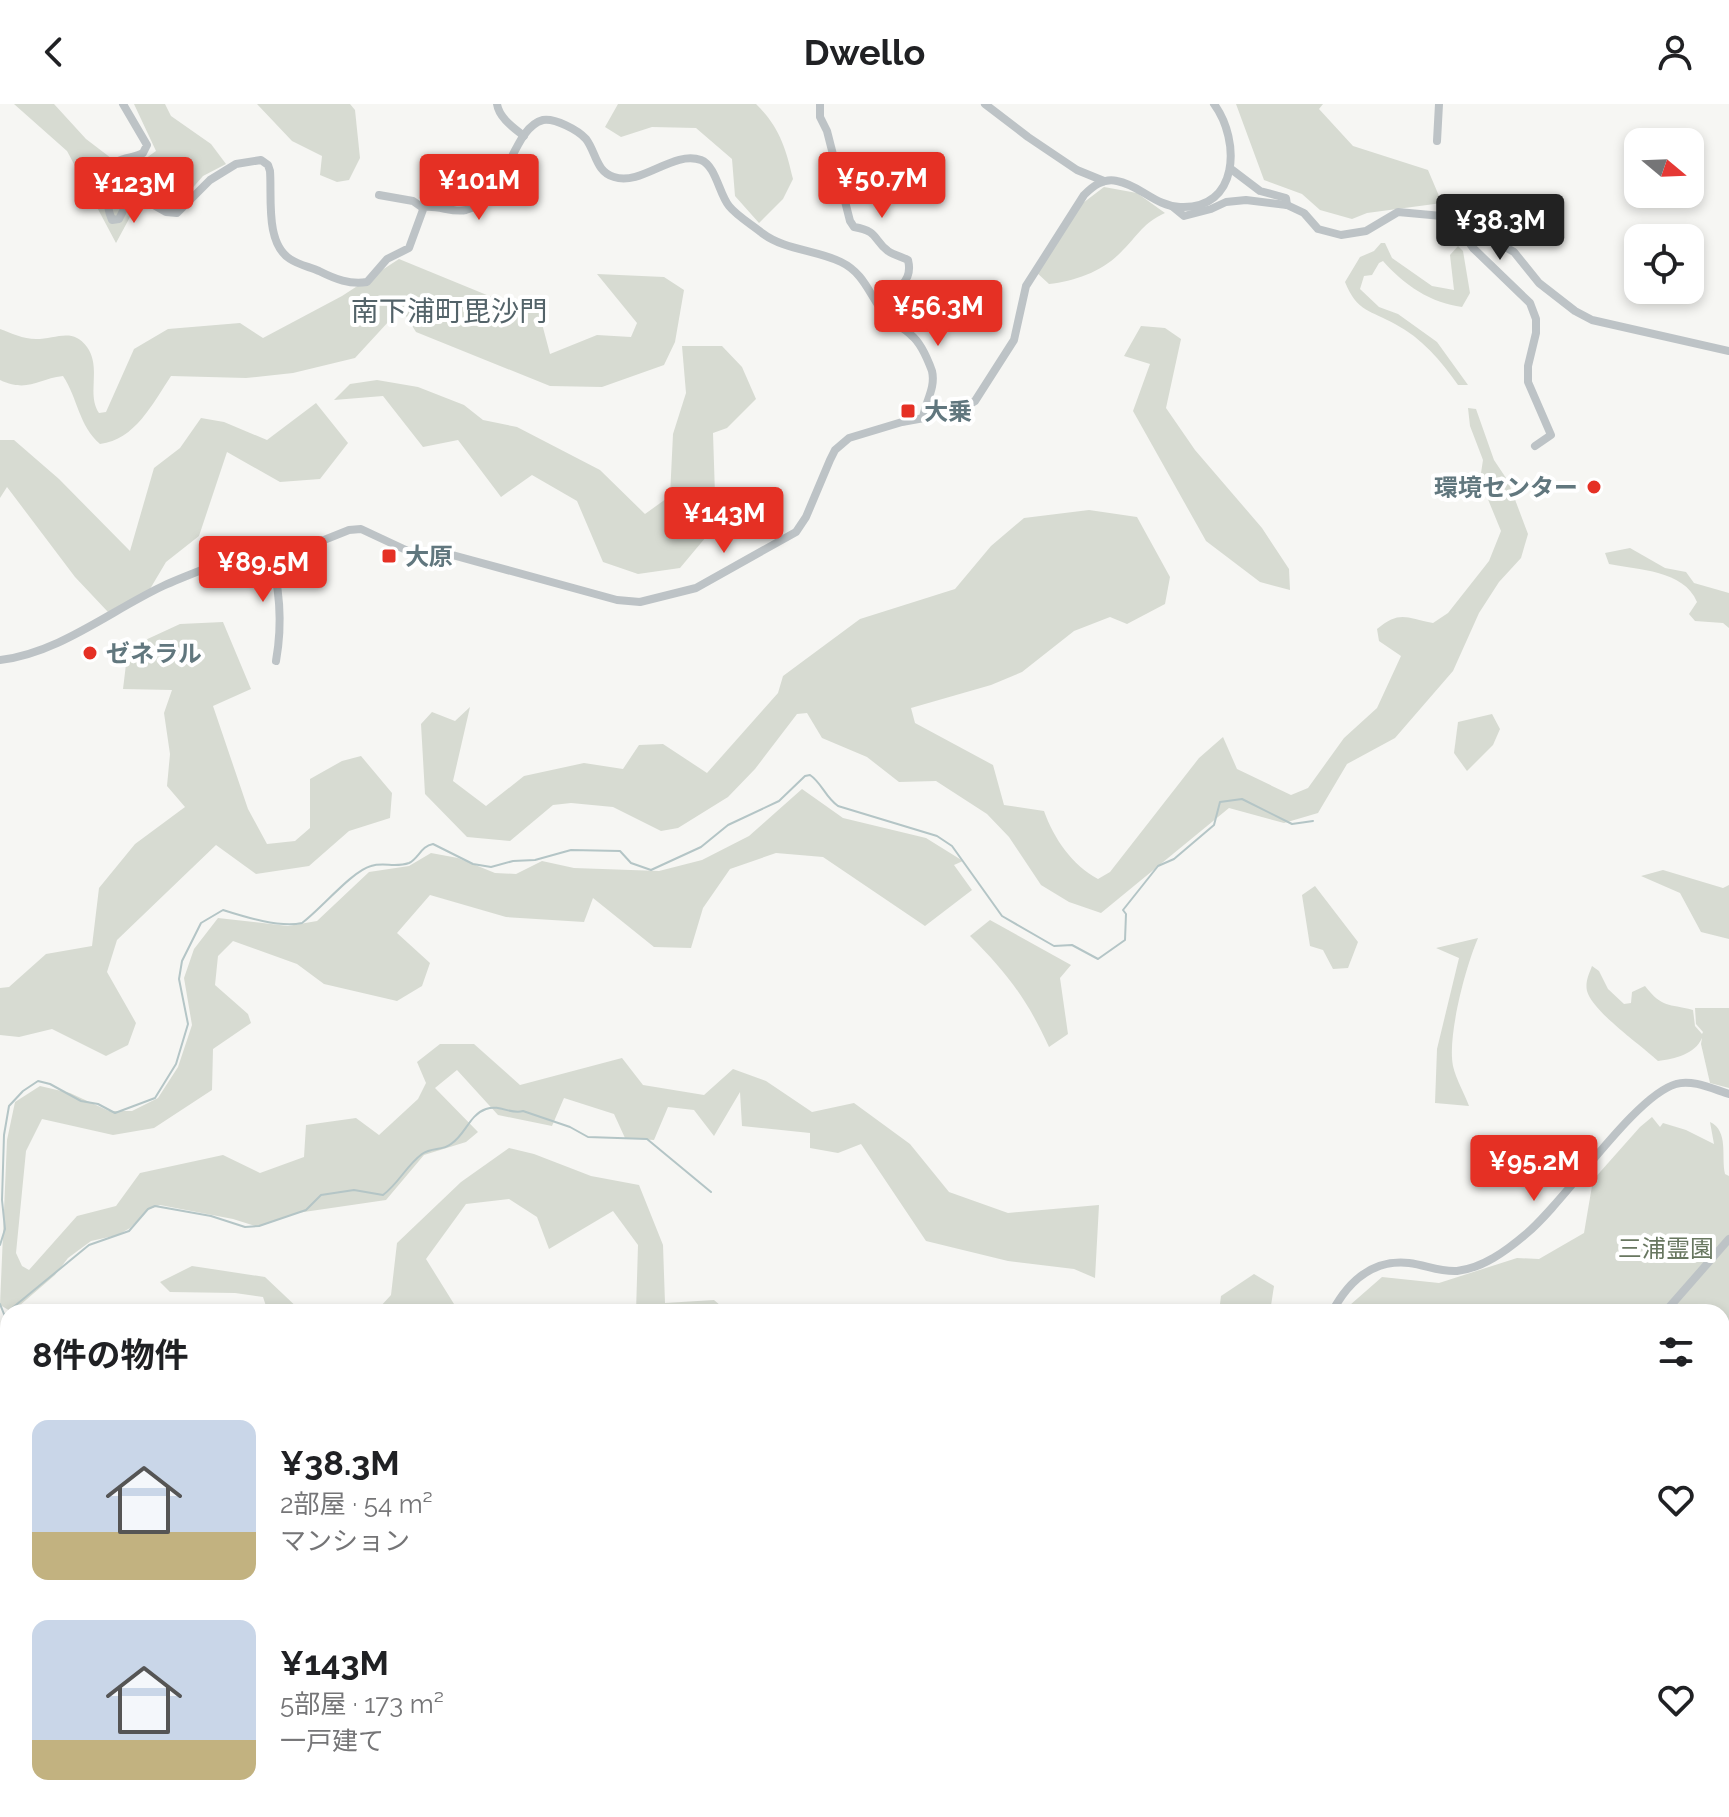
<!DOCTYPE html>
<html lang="ja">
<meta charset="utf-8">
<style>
:root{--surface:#fff;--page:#f2f2f2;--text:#202124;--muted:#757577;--accent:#e53024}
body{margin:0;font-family:Raleway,"Noto Sans JP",sans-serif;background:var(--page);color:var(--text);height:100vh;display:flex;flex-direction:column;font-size:30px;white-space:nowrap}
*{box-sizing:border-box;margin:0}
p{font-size:26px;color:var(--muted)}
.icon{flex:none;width:44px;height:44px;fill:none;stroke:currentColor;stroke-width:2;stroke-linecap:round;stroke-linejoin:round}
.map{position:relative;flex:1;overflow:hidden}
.panel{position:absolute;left:0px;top:1200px;width:1730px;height:514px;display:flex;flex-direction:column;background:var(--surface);border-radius:24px 24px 0 0;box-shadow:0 4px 12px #0003}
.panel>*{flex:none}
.needle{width:52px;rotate:109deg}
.controls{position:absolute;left:1624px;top:24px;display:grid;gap:16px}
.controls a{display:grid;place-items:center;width:80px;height:80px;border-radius:16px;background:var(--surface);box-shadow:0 4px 12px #0003;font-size:40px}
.price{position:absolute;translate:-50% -68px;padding:0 18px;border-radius:8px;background:var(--accent);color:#fff;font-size:26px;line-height:52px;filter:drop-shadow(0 2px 4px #0008)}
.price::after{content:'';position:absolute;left:50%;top:48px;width:24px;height:18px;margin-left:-12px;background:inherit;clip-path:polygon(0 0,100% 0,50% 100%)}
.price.current{background:#222;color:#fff}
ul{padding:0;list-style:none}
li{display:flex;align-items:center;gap:24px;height:200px;padding:0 32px}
li span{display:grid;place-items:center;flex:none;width:224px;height:160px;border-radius:16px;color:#555}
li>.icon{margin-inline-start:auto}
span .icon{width:96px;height:96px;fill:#fffc;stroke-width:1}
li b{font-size:34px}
h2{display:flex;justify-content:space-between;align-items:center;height:96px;padding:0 32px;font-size:34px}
header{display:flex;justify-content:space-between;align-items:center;height:104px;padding:0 32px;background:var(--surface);font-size:36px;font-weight:700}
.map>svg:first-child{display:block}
</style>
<header><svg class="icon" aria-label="back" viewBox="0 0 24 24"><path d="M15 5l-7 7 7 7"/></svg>Dwello<svg class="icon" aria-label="person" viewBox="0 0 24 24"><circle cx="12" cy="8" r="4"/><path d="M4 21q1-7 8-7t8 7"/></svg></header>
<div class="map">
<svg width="1729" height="1713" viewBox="0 0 1729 1713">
<rect width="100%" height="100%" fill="#f6f6f3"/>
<g fill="#d7dbd2">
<polygon points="14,0 54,0 86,35 128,67 156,47 134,0 165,0 171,12 211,40 226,60 203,72 182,96 137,100 116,139 67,47"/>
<polygon points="257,0 350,0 355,6 360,54 349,76 337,78 320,71 322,52 292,37"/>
<path d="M618 0H756C779 22 786 44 793 75L783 95 759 119 735 92 732 55 696 24 652 23 621 33 605 23Z"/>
<polygon points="1236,0 1323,0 1319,5 1353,42 1428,66 1442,99 1367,109 1352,115 1320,106 1302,90 1264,76"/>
<path d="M1104 83 1137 89 1165 109C1142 120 1140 129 1123 146 1104 167 1076 177 1049 180L1035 167 1079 102Z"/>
<path d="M1381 139H1385L1392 154 1432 182 1454 186 1450 151 1458 142 1463 147 1470 189 1462 203C1431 199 1404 181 1383 157L1379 159 1372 171 1364 172 1360 185 1379 203 1398 210 1437 238 1468 281H1458C1441 257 1422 234 1395 220 1370 206 1357 208 1345 178L1360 153 1374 147Z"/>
<path d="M399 155 499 196 536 197 550 250 597 231 631 233 637 219 597 170 664 173 684 186 675 238 664 261 602 283 550 282 416 228 401 204 355 254 293 269 246 274 171 272C153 299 135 336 100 340 79 322 78 295 63 272 37 275 28 289 0 276V225C11 229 23 235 36 235 56 235 73 223 87 243 102 264 86 290 99 309L106 308 134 245 168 225 240 219 263 234 342 192Z"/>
<polygon points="1141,222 1165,224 1181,235 1166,304 1195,346 1262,424 1289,465 1290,486 1260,478 1206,437 1133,307 1150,260 1124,252"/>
<polygon points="682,242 722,242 742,263 756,295 727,324 713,329 716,421 680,464 638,470 603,458 577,397 532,371 501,393 458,336 423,343 383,292 334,296 350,280 377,276 418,283 464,301 483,316 517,323 600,366 645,410 670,392 673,330 686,289"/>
<polygon points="316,299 348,339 320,375 280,378 227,348 199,432 166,458 150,485 108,508 75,473 7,383 0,394 0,336 14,336 59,375 130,447 154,364 180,344 201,314 224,318 267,336"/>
<path d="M1468 304 1476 305 1494 356 1508 377 1528 430 1521 454 1499 478 1479 509 1453 567 1395 634 1347 660 1318 709 1284 719 1229 704 1101 809 1069 798 1041 781 1009 733 987 710 936 677 899 678 867 653 822 634 807 609 797 610 755 665 728 693 678 724 661 727 613 703 571 699 553 701 510 737 467 733 425 690 421 620 432 608 455 617 470 603 453 677 486 702 524 672 584 659 623 665 639 641 663 640 707 669 778 589 783 572 860 515 955 485 991 442 1024 414 1089 406 1137 413 1170 473 1165 500 1127 520 1110 513 1074 527 1022 568 991 581 911 604 915 619 993 661 1004 701 1044 707C1054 735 1072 761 1098 775L1110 768 1199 654 1223 633 1237 665 1291 691 1308 684 1344 634 1377 604 1401 552 1379 537 1377 525C1400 506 1406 514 1433 519L1448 509 1489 457 1501 427 1485 388 1481 369 1483 356 1470 322Z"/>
<path d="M1630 444 1665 464 1686 468 1694 479 1729 489V524L1723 519 1695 517 1689 510 1697 498C1684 466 1638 466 1609 460L1605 449Z"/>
<polygon points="223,518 251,585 213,602 248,705 267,740 295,737 310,724 310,675 342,657 361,652 392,689 390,714 349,727 309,762 256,770 216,741 117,836 107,868 136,919 128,941 106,952 52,925 19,933 0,931 0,884 9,883 46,850 92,842 99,784 135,740 185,703 167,682 170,650 164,609 172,586 123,585 128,544 180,520"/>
<polygon points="1492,610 1500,625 1493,641 1467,667 1454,649 1458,618"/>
<polygon points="802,685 843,714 926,734 963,757 954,761 972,786 925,822 823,753 776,749 730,765 703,804 691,844 654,843 593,794 584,818 506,813 430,791 397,829 430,859 422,882 397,897 324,880 297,860 233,837 218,852 215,881 248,910 251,919 213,945 212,986 154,1024 113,1031 42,1015 26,1047 16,1149 22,1162 29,1166 77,1112 116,1102 140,1069 223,1051 260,1069 304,1053 306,1021 356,1014 379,1031 418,995 426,979 417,958 440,940 474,940 520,981 622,954 643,981 704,991 733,965 766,977 812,1008 854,999 910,1040 949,1088 1008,1109 1099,1101 1095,1174 1074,1165 1008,1157 926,1137 861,1040 838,1049 810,1044 810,1029 742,1022 740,988 714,1032 694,1006 668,1003 654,1036 625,1034 614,1010 564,994 552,1022 498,1011 457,966 435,984 478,1028 466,1038 424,1051 386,1096 297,1109 258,1123 233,1115 160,1101 147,1106 130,1124 118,1131 91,1137 68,1154 55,1171 12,1208 0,1201 7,1036 15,998 40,982 70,989 109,1007 132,1007 158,994 178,963 192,921 184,874 194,845 218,814 288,822 317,817 369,768 409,762 431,749 458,754 495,769 516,770 542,757 574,764 659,767 702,756 749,732"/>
<polygon points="1663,766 1723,784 1729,781 1729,835 1701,828 1680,789 1641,772"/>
<polygon points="1315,782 1358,838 1348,864 1333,865 1323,846 1310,842 1302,791"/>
<path d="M990 816 1071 861 1060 874 1068 930 1049 943C1027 895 1007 869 970 832Z"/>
<path d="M1478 834C1466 862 1447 932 1453 962 1456 975 1464 989 1469 1002L1435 999 1437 945 1459 854 1436 844Z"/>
<path d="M1592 862 1599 867 1608 885 1624 900 1631 899 1632 888 1645 882C1663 905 1668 899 1693 906L1695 922 1702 930 1703 928 1696 920 1695 904H1729V984L1710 979 1701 940 1702 934C1695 950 1675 955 1658 957 1641 941 1593 908 1587 887 1585 878 1589 870 1592 862Z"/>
<path d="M1652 1013 1660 1023 1663 1019 1686 1026 1714 1040 1710 1018C1729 1027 1721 1052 1725 1070L1729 1072V1326L1723 1334 1729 1328V1356L1722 1348V1208H1342L1382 1173 1439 1179 1517 1154 1539 1155 1584 1129 1593 1076 1640 1023Z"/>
<polygon points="509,1044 534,1050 591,1072 639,1081 663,1141 665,1199 714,1196 728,1208 636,1208 638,1141 613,1107 549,1145 537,1113 509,1095 466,1100 426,1155 459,1208 322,1208 380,1203 391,1191 397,1139 461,1078"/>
<polygon points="192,1162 265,1173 302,1208 268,1208 263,1193 235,1189 170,1188 160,1178"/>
<polygon points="1254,1170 1274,1182 1270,1208 1219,1208 1221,1192"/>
<polygon points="1722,1526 1729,1534 1729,1589 1722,1594"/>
<polygon points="1258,1706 1336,1706 1337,1713 1263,1713"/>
<polygon points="1473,1706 1549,1706 1548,1713 1472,1713"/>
</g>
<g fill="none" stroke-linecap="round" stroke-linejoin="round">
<g stroke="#b4c5c6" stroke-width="2">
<path d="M0 1141 5 1125 2 1096 4 1031 9 1002 23 987 38 977 50 980 81 997 98 1000 115 1009 155 994 176 960 188 920 179 875 182 857 201 819 223 806C245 813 280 824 302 819 321 805 352 767 371 762 384 758 395 764 409 759 419 754 421 742 433 740L473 760 491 763 513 757 535 756 571 746 620 747 631 759 651 766 701 743 728 721 779 697 805 672 810 671C822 679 825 693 838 702L937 732 952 742 1002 812 1054 842 1072 841 1098 855 1125 836 1126 810 1123 806 1158 762 1174 755 1214 721 1220 698 1242 695 1292 720 1313 717"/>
<polyline points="0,1200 8,1220"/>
<path d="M11 1208V1205L89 1141 129 1127 148 1105 155 1102 211 1112 245 1123 259 1122 306 1106 321 1091 354 1086 383 1091C399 1079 406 1062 422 1050 432 1043 442 1047 451 1040 466 1030 469 1011 486 1005 500 1000 511 1011 523 1007L570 1023 588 1033 647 1035 711 1088"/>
<polyline points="0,1279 8,1274"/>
</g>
<g stroke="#bdc3c6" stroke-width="8">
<path d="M123 0 147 41 143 49C135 54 125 53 117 58 102 67 106 102 112 116L119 115 128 97 136 91 166 108 177 109 210 76 236 60 261 56 268 61 270 67C272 93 265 139 290 155 299 161 310 163 319 167 335 175 350 181 367 178L387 155 409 144 424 103C439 101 452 109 466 106 508 95 511 24 543 16 555 14 578 26 586 35 596 48 596 68 614 73 642 82 673 46 701 56 716 62 719 90 729 102 737 112 751 120 762 129 784 146 816 146 841 158 866 170 870 194 887 213 894 220 904 224 911 231 920 238 928 256 932 267 936 284 925 298 923 314"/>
<path d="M497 0C499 14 514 24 524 32"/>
<path d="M820 0V13L827 27 850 117 854 123C879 127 873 136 888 147 894 151 902 153 908 156 914 180 894 187 876 195"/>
<polyline points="985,0 1028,33 1077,66 1104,77"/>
<polyline points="1437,37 1439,0"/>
<polyline points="1231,65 1260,87 1286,94 1287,101"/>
<polyline points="379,91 413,97 423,104"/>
<polyline points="1173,103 1184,112 1211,105 1226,98 1246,96 1287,101 1304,109 1318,125 1341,131 1366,127 1398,108 1442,112 1460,117 1514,148 1539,179 1575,207 1592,216 1729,247"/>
<polyline points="1453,116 1473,144 1530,199 1536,215 1536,229 1528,262 1528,278 1551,331 1535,342"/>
<path d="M268 443C280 481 283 518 276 557"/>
<path d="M0 556C59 549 110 507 163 482 189 470 217 461 243 449L256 444 324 436 349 426 361 425 408 447 445 449 617 496 640 498 696 484 796 428 806 413 830 356 835 346 849 334 902 318 957 308 975 297 1014 236 1026 182 1084 91C1093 82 1103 74 1117 77 1140 81 1155 102 1180 103 1239 106 1241 37 1214 0"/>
<path d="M1332 1208C1348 1178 1372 1155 1409 1159 1426 1161 1439 1168 1457 1167 1483 1164 1506 1147 1526 1130 1566 1097 1634 992 1676 980 1692 975 1713 985 1729 990"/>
<polyline points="1665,1208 1729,1135"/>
<polyline points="1722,1482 1729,1491"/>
<polyline points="1722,1616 1729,1607"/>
<polyline points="1492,1706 1492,1713"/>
<polyline points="1163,1713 1168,1706"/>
</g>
</g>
<g fill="#e53024" stroke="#fff" stroke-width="3">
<rect x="900" y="299" width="16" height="16" rx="4"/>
<circle cx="1594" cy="383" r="8"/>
<rect x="381" y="444" width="16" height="16" rx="4"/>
<circle cx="90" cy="549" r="8"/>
</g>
<g text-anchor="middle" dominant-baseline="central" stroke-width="8" stroke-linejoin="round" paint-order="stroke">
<g font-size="24" font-weight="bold" fill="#61777e" stroke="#fff" text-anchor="start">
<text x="924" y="307">大乗</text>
<text x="1578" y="383" text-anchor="end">環境センター</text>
<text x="405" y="452">大原</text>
<text x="106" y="549">ゼネラル</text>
</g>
<g font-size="24" fill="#687760" stroke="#fff">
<text x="1666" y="1144">三浦霊園</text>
</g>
<g font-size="28" fill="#536369" stroke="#fff">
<text x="449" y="207">南下浦町毘沙門</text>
</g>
</g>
</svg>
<div class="controls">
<a><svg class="needle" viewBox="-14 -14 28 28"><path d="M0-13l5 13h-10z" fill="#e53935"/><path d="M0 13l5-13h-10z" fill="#757577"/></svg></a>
<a><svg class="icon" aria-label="locate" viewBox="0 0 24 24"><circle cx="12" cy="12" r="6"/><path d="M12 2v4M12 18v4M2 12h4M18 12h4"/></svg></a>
</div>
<b class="price" style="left:882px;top:116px">¥50.7M</b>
<b class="price" style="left:479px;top:118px">¥101M</b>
<b class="price" style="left:134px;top:121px">¥123M</b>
<b class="price current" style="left:1500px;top:158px">¥38.3M</b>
<b class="price" style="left:938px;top:244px">¥56.3M</b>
<b class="price" style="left:724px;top:451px">¥143M</b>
<b class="price" style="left:263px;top:500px">¥89.5M</b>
<b class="price" style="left:1534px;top:1099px">¥95.2M</b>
<section class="panel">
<h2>8件の物件<svg class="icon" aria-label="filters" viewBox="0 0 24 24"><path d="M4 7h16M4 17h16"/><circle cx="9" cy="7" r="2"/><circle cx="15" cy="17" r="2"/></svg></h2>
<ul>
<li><span style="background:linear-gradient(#c9d6e8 70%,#c2b280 0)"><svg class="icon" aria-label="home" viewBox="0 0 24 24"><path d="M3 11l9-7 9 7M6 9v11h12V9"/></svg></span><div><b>¥38.3M</b><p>2部屋 · 54 m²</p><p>マンション</p></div><svg class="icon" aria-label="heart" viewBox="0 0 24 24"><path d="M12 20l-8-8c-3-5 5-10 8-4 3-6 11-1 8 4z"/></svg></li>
<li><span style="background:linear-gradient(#c9d6e8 75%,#c2b280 0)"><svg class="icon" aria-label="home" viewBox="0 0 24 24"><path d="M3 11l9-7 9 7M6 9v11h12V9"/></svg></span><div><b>¥143M</b><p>5部屋 · 173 m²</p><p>一戸建て</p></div><svg class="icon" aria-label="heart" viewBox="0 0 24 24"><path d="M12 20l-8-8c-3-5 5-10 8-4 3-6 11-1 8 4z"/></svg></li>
</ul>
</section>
</div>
